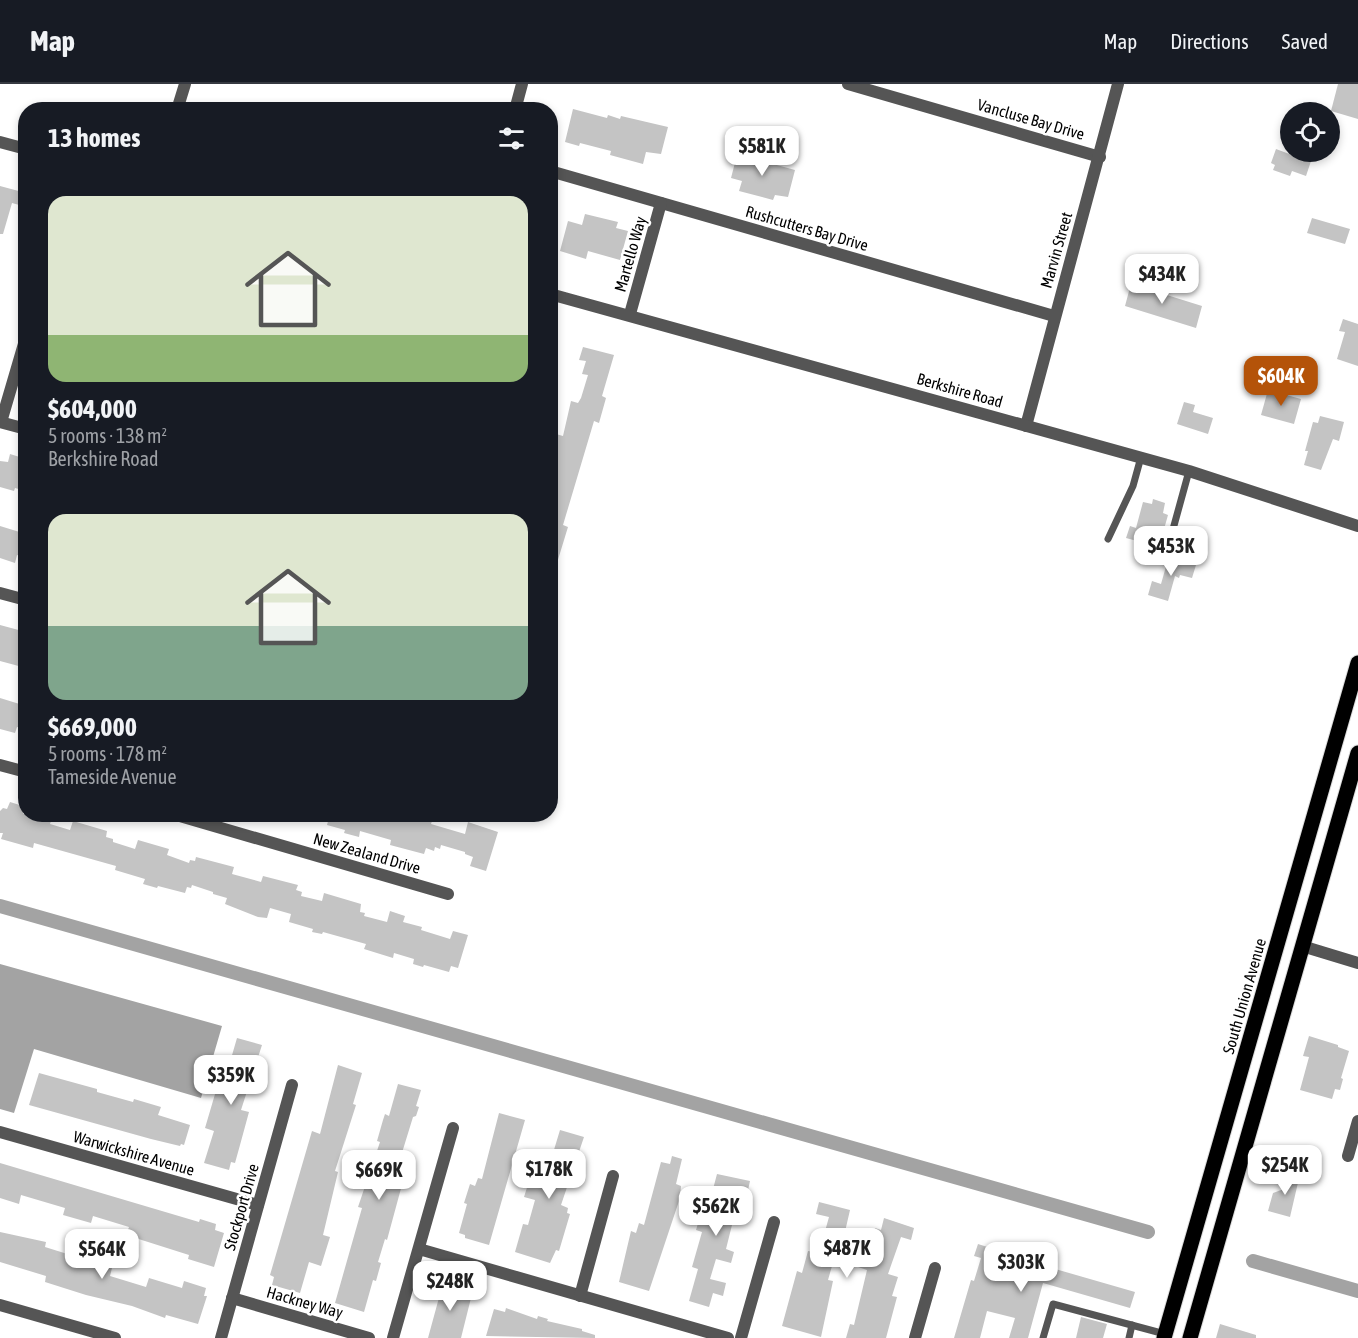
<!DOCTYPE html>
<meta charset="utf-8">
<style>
:root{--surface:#171b24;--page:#242831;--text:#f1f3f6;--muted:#9ea1a6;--line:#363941;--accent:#b45309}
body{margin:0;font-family:"Asap Condensed",sans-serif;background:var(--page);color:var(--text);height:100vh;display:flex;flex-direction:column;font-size:22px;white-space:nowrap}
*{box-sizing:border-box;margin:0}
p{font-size:20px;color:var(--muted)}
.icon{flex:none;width:33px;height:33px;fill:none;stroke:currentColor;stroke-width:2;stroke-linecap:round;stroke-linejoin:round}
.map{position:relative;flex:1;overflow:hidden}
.drawer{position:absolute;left:18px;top:18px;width:540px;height:720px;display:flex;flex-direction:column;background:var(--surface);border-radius:24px;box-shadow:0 3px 9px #0003}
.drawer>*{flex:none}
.buttons{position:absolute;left:1280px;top:18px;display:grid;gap:12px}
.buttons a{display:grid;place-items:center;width:60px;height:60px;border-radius:50%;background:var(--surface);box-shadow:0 3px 9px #0003;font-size:30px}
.price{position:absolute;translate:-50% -51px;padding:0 14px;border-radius:12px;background:#fff;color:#222;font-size:20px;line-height:39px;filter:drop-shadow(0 2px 3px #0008)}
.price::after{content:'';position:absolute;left:50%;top:36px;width:18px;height:14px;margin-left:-9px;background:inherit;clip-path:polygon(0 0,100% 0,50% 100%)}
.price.current{background:var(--accent);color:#fff}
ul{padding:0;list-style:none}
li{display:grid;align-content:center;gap:12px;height:318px;padding:0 30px}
li span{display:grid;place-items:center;height:186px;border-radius:18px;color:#555}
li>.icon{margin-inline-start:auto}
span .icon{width:108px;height:108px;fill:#fffc;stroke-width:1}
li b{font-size:26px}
h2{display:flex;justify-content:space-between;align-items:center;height:72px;padding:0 30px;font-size:26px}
header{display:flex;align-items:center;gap:36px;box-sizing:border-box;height:84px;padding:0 30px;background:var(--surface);border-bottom:2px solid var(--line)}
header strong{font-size:28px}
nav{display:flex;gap:33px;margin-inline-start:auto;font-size:21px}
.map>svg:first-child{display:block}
</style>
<header>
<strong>Map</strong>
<nav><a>Map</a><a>Directions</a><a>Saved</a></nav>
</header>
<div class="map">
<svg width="1358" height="1254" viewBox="0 0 1358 1254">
<rect width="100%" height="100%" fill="#fff"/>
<polygon fill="#a3a3a3" points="0,880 222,942 201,1014 34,965 14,1029 0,1025"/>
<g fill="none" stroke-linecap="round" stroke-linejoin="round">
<g stroke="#a3a3a3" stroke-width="14">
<polyline points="0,822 1148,1148"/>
<polyline points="1253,1177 1358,1207"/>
</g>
</g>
<g fill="#c4c4c4">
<polygon points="1338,0 1358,0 1358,35 1331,27"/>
<polygon points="573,25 607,34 608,31 620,35 621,32 668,43 661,70 646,68 643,80 610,71 611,67 580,59 579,62 565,58"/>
<polygon points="1276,65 1292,71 1293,68 1314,68 1306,92 1292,87 1290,92 1273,86 1275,81 1271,79"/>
<polygon points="738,67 764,73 762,77 795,86 788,113 775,111 773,116 739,107 742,97 731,94"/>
<polygon points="0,102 26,109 23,122 12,119 3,150 0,150"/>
<polygon points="585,130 618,138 616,144 628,147 620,176 588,167 586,175 560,167 568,137 582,141"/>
<polygon points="1312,134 1350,145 1345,160 1307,149"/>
<polygon points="1132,196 1156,203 1154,207 1202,222 1196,244 1125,222"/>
<polygon points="1343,235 1358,240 1358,282 1337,275 1345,248 1339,247"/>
<polygon points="583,263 614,271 602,312 606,314 599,339 594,337 563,441 568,443 553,492 550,492 550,398 553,384 550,383 550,367 556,350 563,352 571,317 578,319 581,314 588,291 582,290 586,277 579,276"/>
<polygon points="1268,306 1301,315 1294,340 1261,331"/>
<polygon points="1184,318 1195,321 1193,328 1213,334 1208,350 1177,340"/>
<polygon points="1320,332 1344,338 1339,357 1333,355 1321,386 1304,381 1308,367 1305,367 1313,338 1318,339"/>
<polygon points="10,370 26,375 26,407 15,404 14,407 0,403 0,377 8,378"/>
<polygon points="1153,415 1165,419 1163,429 1168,431 1159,463 1126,454 1130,442 1136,444 1143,418 1152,420"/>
<polygon points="0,442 26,450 23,473 17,471 15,479 0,474"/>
<polygon points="1172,470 1185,474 1184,478 1196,481 1192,494 1180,491 1179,494 1175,492 1168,517 1148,511 1152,497 1161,500 1169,472"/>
<polygon points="0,541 26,548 26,584 0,577"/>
<polygon points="0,614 26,622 26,645 17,643 15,649 0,645"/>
<polygon points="10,718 23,722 23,730 44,730 43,735 51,737 50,740 70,746 73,737 107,747 106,753 113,755 113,758 135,765 138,756 169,765 167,771 189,779 190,776 195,777 196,773 234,783 232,790 261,798 263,792 298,801 296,806 302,808 301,812 322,817 324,809 361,820 360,828 365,829 364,832 387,838 390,827 405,832 403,838 422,843 421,846 450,855 453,847 468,851 458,884 451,882 449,888 424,881 423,883 413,880 414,875 394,869 393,874 364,865 366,860 323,848 322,850 312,848 313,845 289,838 291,830 270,824 267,834 258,833 225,820 227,814 213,810 213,808 192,801 191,804 187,803 185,809 158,802 157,804 143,800 145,795 115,786 116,782 34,759 33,764 1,755 3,749 0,749 0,727 3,724 7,725"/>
<polygon points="330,730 420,730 433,734 431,740 465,750 468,738 498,748 486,787 470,782 473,773 465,770 465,768 441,761 440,765 435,763 434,767 426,764 424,770 390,761 391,756 360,747 359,753 344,749 345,746 327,741"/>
<polygon points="1309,952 1338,961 1338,963 1349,967 1341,994 1343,995 1340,1006 1335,1005 1332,1015 1300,1006 1309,973 1303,972"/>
<polygon points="237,954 262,961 241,1026 249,1028 240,1061 235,1079 231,1078 229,1086 204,1079 214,1047 205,1044 223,983 228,985"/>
<polygon points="338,981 362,989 353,1020 356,1021 335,1087 338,1088 323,1151 330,1153 321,1182 309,1178 300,1209 272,1201 274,1193 270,1191 312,1047 320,1050"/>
<polygon points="39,989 97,1005 97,1008 133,1018 134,1015 161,1023 158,1031 190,1041 184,1061 181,1060 180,1062 151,1055 29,1021"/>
<polygon points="398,1000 421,1006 416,1022 419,1023 416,1032 413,1033 401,1072 409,1075 387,1156 385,1155 378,1178 381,1179 376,1197 373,1196 364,1228 335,1219 362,1124 358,1123 380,1058 377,1057 383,1036 385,1030 389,1032"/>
<polygon points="499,1029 525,1036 489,1161 465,1154 465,1151 459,1149 467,1120 464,1119 470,1100 475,1102 478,1094 482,1095"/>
<polygon points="560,1046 584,1053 561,1121 568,1124 567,1129 570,1130 559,1167 556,1166 550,1179 515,1168 523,1140 528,1141 535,1116 524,1113 536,1075 550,1079"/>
<polygon points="672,1072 682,1075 676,1100 681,1102 680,1114 649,1207 619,1198 631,1147 636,1149 639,1139 644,1141 661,1078 670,1080"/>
<polygon points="0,1079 199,1138 200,1135 216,1140 215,1146 224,1149 214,1183 188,1175 189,1171 126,1151 129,1143 93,1132 91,1139 63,1131 65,1124 21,1111 19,1120 0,1114"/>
<polygon points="1289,1087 1300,1090 1290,1133 1268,1127 1273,1109 1284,1105"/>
<polygon points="717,1090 750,1097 747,1111 740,1109 726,1165 734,1168 731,1179 716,1175 710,1195 726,1199 723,1212 713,1209 709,1223 689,1217 698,1185 692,1183 702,1148 696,1146 703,1123 708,1124"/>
<polygon points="819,1118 850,1126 841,1165 863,1171 864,1169 868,1170 875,1144 881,1146 884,1134 914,1144 911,1156 901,1153 888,1190 898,1193 892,1212 897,1213 886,1254 846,1254 850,1240 854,1241 867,1186 834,1175 828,1196 833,1197 821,1253 782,1242 797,1187 802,1189 808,1167 814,1168 817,1157 822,1158 829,1133 816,1130"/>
<polygon points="0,1148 46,1158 45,1163 112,1184 110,1192 146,1203 149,1194 182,1204 184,1197 206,1204 204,1212 207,1212 198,1240 166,1231 165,1234 132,1222 86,1211 45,1198 46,1192 0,1178"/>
<polygon points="978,1160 1012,1171 1009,1181 1029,1186 1031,1178 1135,1208 1130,1224 1043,1199 1028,1254 1009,1254 1015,1234 987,1227 980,1254 954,1254 971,1196 974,1197 981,1174 974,1172"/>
<polygon points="447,1197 467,1203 464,1213 471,1214 461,1254 428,1254 443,1199 447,1200"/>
<polygon points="506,1224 537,1235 538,1232 548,1235 547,1237 582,1245 582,1247 595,1251 595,1254 486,1252 494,1225 505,1228"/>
<polygon points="1081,1233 1107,1240 1103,1254 1076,1254"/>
<polygon points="1220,1240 1256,1251 1256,1254 1216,1254"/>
</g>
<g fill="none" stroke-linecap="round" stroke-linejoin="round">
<defs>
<g id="primary">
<polyline points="1164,1254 1358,579"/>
<polyline points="1190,1254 1358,669"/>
</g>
</defs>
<use href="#primary" stroke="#dbdbdb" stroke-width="17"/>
<g stroke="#555" stroke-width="7">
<polyline points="1108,455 1133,402 1141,373"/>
<polyline points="1167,467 1189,387"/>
<polyline points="1043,1254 1053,1220 1165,1250"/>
<polyline points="1129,1254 1132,1241"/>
</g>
<g stroke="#555" stroke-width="12">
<polyline points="848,0 1100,73"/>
<polyline points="177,26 185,0"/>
<polyline points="515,26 522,0"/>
<polyline points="550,87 1054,232"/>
<polyline points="630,230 661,119"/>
<polyline points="0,338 26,345"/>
<polyline points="1,338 26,253"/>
<polyline points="1026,342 1118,0"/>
<polyline points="0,509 26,516"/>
<polyline points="0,681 26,688"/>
<polyline points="173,730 448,810"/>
<polyline points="1302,862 1358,879"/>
<polyline points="0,1048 258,1121"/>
<polyline points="1348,1072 1358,1037"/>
<polyline points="419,1165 728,1254"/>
<polyline points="580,1212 613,1092"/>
<polyline points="232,1214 369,1254"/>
<polyline points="0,1221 115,1254"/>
<polyline points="221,1254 292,1001"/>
<polyline points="393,1254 453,1044"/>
<polyline points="741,1254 774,1138"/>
<polyline points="915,1254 935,1184"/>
</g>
<g stroke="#555" stroke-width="12">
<polyline points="0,58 26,65"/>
<polyline points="550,210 1189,387 1358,442"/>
</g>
<use href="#primary" stroke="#000" stroke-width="15"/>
</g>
<g text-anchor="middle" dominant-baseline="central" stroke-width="5" stroke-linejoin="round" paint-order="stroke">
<g font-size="16" fill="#000" stroke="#fff">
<text transform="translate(1031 35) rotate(16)">Vancluse Bay Drive</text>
<text transform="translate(807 144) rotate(16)">Rushcutters Bay Drive</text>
<text transform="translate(1056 166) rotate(-74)">Marvin Street</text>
<text transform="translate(630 170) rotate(-74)">Martello Way</text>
<text transform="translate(960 306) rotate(16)">Berkshire Road</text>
<text transform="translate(367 769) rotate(16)">New Zealand Drive</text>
<text transform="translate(1244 912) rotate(-74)">South Union Avenue</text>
<text transform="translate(134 1069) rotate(16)">Warwickshire Avenue</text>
<text transform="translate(241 1123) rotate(-74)">Stockport Drive</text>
<text transform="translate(305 1218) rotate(16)">Hackney Way</text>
</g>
</g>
</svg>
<div class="buttons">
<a><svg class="icon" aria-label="locate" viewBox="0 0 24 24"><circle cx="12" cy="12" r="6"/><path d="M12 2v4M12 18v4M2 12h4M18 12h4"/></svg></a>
</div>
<b class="price" style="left:762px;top:93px">$581K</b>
<b class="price" style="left:1162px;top:221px">$434K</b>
<b class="price current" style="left:1281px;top:323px">$604K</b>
<b class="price" style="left:1171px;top:493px">$453K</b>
<b class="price" style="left:231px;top:1022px">$359K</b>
<b class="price" style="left:1285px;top:1112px">$254K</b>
<b class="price" style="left:549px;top:1116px">$178K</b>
<b class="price" style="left:379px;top:1117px">$669K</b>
<b class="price" style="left:716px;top:1153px">$562K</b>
<b class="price" style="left:847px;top:1195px">$487K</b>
<b class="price" style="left:102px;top:1196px">$564K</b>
<b class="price" style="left:1021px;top:1209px">$303K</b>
<b class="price" style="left:450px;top:1228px">$248K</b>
<section class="drawer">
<h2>13 homes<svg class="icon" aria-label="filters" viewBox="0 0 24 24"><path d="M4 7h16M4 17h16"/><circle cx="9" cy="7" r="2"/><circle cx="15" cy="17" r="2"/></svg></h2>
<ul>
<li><span style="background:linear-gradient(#dfe7d0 75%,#8fb573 0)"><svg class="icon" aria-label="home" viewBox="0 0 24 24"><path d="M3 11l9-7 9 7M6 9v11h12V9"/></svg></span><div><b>$604,000</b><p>5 rooms · 138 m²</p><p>Berkshire Road</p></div></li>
<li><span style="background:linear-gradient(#dfe7d0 60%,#7fa58c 0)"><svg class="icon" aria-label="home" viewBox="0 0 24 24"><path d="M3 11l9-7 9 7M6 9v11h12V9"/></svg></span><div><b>$669,000</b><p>5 rooms · 178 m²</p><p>Tameside Avenue</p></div></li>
</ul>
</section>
</div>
